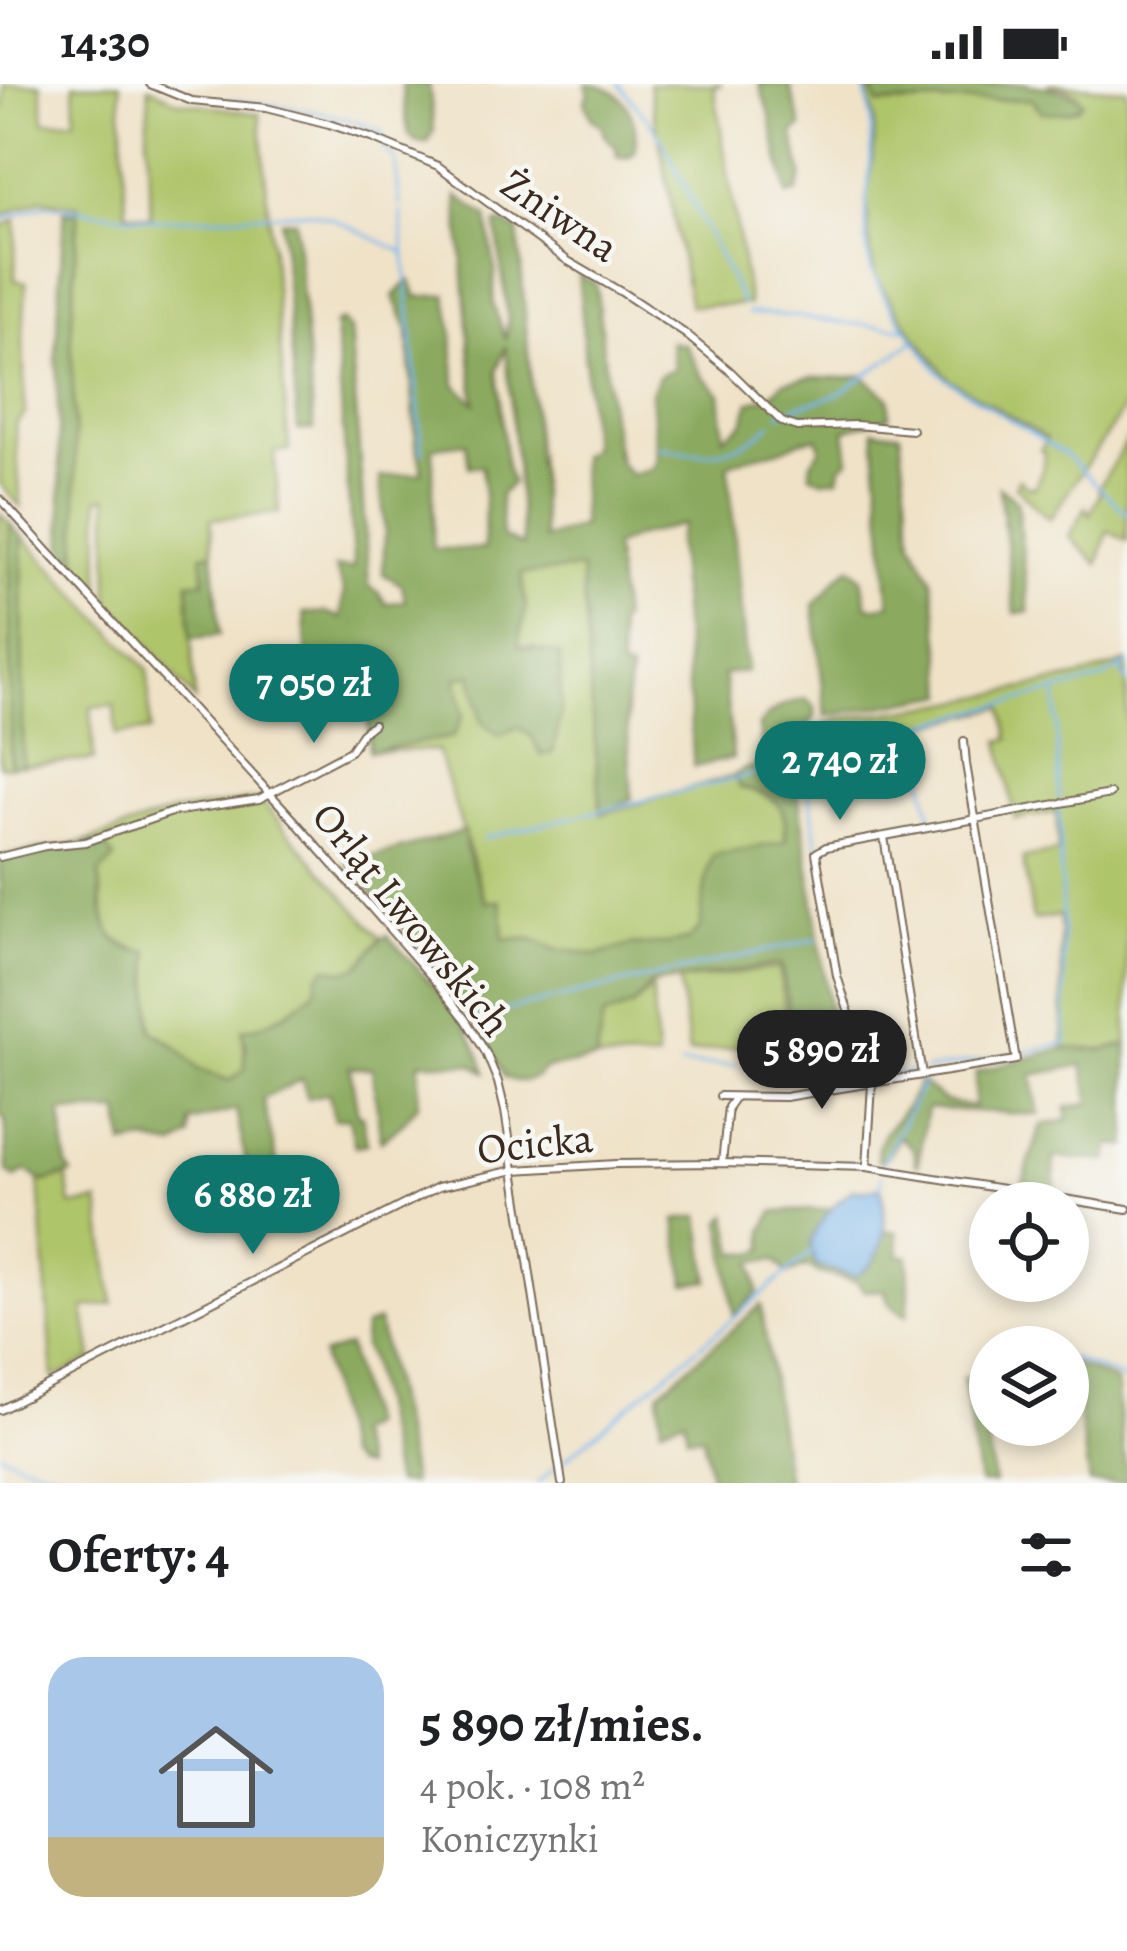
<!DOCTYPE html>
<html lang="pl">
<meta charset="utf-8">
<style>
:root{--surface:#fff;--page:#f2f2f2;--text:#202124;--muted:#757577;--accent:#0f766e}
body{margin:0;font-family:Alegreya,serif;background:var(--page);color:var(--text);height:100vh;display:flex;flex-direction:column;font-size:45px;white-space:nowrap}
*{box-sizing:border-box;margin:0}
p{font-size:39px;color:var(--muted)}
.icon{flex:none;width:66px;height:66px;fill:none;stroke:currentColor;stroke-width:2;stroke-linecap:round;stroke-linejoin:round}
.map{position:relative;height:1399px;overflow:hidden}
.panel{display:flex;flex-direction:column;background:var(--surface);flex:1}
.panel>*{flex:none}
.fabs{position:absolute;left:969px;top:1098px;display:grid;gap:24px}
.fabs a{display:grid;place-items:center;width:120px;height:120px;border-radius:50%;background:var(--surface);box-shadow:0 6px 18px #0003;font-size:60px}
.price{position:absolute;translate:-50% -102px;padding:0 27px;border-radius:42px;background:var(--accent);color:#fff;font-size:39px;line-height:78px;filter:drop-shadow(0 3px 6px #0008)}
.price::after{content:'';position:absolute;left:50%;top:72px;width:36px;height:27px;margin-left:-18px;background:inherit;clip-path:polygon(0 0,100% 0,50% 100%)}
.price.current{background:#222;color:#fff}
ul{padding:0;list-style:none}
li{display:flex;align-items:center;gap:36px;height:300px;padding:0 48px}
li span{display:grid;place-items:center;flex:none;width:336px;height:240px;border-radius:36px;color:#555}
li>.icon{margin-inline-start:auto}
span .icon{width:144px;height:144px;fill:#fffc;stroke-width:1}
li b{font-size:51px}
h2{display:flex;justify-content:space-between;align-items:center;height:144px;padding:0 48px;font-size:51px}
.status{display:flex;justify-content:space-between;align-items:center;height:84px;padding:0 60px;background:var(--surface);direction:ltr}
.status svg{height:33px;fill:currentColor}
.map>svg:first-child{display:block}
</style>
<div class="status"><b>14:30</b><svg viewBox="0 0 49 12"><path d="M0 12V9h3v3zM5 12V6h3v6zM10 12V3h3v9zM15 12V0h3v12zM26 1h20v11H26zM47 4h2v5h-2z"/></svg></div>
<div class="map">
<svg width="1127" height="1399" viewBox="0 0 1127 1399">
<rect width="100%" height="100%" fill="#f6f6f2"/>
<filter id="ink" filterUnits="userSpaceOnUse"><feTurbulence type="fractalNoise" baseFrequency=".00833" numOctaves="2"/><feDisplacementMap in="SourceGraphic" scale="24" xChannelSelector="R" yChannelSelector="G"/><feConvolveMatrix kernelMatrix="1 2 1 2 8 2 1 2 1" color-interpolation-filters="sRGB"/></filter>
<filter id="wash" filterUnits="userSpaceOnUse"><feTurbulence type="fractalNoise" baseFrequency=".004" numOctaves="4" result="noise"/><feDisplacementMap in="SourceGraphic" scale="48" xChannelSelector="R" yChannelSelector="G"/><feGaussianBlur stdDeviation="2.7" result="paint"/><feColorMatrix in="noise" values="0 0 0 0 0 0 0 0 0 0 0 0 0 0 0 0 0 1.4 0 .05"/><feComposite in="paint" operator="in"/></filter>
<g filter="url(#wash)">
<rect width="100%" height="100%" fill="#efe2c7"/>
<g fill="#afc56a" stroke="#757844" stroke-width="3">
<polygon points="4,0 41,0 44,38 75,36 74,0 120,0 126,128 151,133 147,57 149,3 177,17 260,30 289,366 274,368 279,429 211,435 213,469 202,471 204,497 188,499 195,616 109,516 108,413 99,414 100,507 78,483 71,254 79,122 42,116 0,132 0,24 4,23"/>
<polygon points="649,0 722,0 714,3 749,220 690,222"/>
<path d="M866 0H1031L949 3 878 20 1033 15 1035 22 1063 28 1078 24 1079 11 1066 4 1047 0C1074 0 1100 6 1127 5V320L1050 435C1035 426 1028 412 1015 402L1019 395 1028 403H1035L1044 381 1045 369 1040 366 1047 355 949 295 917 255 876 194 871 174 867 115 874 63V35Z"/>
<polygon points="16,136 15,196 26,198 23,251 25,330 15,340 21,423 0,400 0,143"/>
<polygon points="1127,356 1127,457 1108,447 1098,480 1069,453 1086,423 1090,430 1101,408 1098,405"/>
<polygon points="0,429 10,440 10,682 0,682"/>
<polygon points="22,452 148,586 150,647 116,651 114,621 91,623 94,676 23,681"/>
<path d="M581 484 601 730 734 692 740 704C775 709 790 723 784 759L714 771C706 786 701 826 701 843L688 856 667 860 631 861 598 871 555 865 533 855H504L501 817 486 818C469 768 454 717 437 666L369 667 452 653 463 630 456 594 473 590 518 643 531 652 533 563 518 562 526 523 521 490Z"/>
<polygon points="1127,578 1127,960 1104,966 1064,964 1060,832 1033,836 1023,774 1058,768 1057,728 1015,735 1000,657 1009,655 1003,623 796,672 823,642 840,635 945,620 1080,593"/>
<path d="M259 715 381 854C368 868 364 887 343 888 308 912 285 938 243 946L245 986 230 997 198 985 176 962 152 946 149 868C99 859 106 837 100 795 98 782 91 770 85 758L172 728Z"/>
<polygon points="779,884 789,956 689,969 679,897"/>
<polygon points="652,904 657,975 596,976 603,933 633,922"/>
<polygon points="67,1092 71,1122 99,1118 113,1220 84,1224 92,1275 53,1294 39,1097 45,1098"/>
</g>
<g fill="#8baa5e" stroke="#636a3e" stroke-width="3" fill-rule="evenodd">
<polygon points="402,0 429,0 434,46 428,59 417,58 408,50"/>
<path d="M586 0C625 0 639 35 635 68L629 73H617L616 63 605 52 601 41 592 36 585 17 589 10Z"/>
<polygon points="759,0 789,0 802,43 793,50 802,92 797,108 787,111 770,32"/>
<path d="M988 0C1018 0 1062 0 1083 18 1073 30 1056 29 1042 28L1032 15 878 20 871 6Z"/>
<path d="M457 112 487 133 495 187 493 220 506 256 508 236 496 140 503 139 518 147 544 455 582 442 580 371 591 366 579 190 596 200 610 328 619 378 631 391 652 385 657 375 651 308 659 292 674 284 671 257 686 261 701 290 720 310 724 353 743 339 750 318 771 311 784 298 814 293 845 294 862 291 889 314V332L845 346 849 376 841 383 839 394 823 396 811 391V378L821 365 818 354C795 355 798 360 779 366 761 371 745 372 728 381L747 587 724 590 733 674 694 683 677 457 683 440 638 452 614 462 622 536 618 539 621 585 630 587 626 619 632 714 601 730 581 485 521 490 526 523 518 562 560 570 561 628 553 669 541 671 531 652 518 643 499 652 482 639 472 590 456 594 463 631 453 653 369 667 368 583 308 590 304 529H328L341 534 344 507 335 484H354L335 240 341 237 350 246 369 502 379 509 386 520 405 517 402 501 383 490 385 449 380 393 422 389V386L416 359 408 246 394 212 409 196 411 197 417 213 447 211 453 252 455 300 475 319ZM506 262 523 462 502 453 500 411 512 399 506 382 497 286ZM466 359 469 383 482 382 485 425 484 465H433V363Z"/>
<polygon points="64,127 78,128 71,254 78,441 77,478 63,463 56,273"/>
<polygon points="295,136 314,345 298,346 281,137"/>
<path d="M874 346 900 349 912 457 932 495 947 610 826 632 814 521C829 508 834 493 851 483L862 494 867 521 875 524 890 520Z"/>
<polygon points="999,403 1017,417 1029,528 1015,529"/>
<polygon points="10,440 22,452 23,681 10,682"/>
<polygon points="213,469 220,551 191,554 188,498 204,497 202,470"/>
<path d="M807 615 815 623V633L795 656 780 660 763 670 759 642C770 626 788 618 807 615Z"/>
<polygon points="826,668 841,673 862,669 866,690 862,697 843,701 834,695 824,703 815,704 805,693 799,675 820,674"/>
<path d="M789 676 799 716 834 957 769 980 768 972 794 960 782 884 779 880 651 900 633 922 603 933 596 976 544 985C533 999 520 1000 504 993 476 917 400 843 347 780L464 747 467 768 486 818 501 817 504 855H533L555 865 598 871 631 861 667 860 688 856 701 843C701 825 706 786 714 771L785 758C790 722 774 709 740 704L734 692 744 685Z"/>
<path d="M85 758 106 762 115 775 99 789C101 814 100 854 128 864 135 867 142 866 149 867L152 946 176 962 198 985 230 997 245 985 246 962 242 946C274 940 292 926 316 906L318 892 326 883C368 895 359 870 387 851 422 891 472 935 485 988L471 980 419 978 418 1020 405 1037 381 1057 372 984 350 983 358 1031H362L367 1060 355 1062 349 1034 334 1035 329 1009 307 1014 302 995 263 1015 283 1107 267 1111 268 1122 254 1119 236 1026 190 1038V1053L174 1063 145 1057 124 1061 120 1028H61L67 1083 72 1090 44 1098 26 1087 15 1094 7 1087 5 1033 0 1032V773Z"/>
<path d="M1127 960V1062L1110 1060 1108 1077 1054 1073 1055 1107 1023 1098 1041 1041 1068 1036 1066 1024 1090 1019 1083 981 1032 991 1039 1031 927 1024 918 1081 915 1079C916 1062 911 1063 900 1053L887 1073 878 1077C874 1053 892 1042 905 1024 911 1016 915 1006 920 997L944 1017 974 1023 976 988 1064 964 1104 966Z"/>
<path d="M832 1125C817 1147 808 1153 815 1181L847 1190 884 1152V1146L897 1148 899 1172H908L909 1208 907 1231C893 1226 887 1221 885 1206L864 1207 857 1198 817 1188 807 1182 788 1190 775 1176 752 1178 758 1208 734 1232 722 1137 728 1131 735 1169H755L764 1166V1146L773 1128Z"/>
<polygon points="700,1132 709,1197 686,1200 676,1136"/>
<polygon points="761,1221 787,1399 711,1399 703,1352 687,1352 684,1334 661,1343 659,1308"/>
<polygon points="378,1237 409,1379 412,1399 395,1399 369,1273 363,1262 364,1243"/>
<polygon points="348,1262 368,1342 354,1349 364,1383 355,1381 345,1372 322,1271"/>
<polygon points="1072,1279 1116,1297 1127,1399 1089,1399"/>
<polygon points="979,1293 994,1399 979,1399 963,1294"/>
</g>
<path fill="#79b6ec" stroke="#5a7085" stroke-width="3" d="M881 1103C887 1137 890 1172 856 1192L816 1182C814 1177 811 1166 811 1161 812 1144 840 1113 854 1105L860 1107Z"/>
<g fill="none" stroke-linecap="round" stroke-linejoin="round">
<g stroke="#79b6ec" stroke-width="3">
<polyline points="619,0 652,40 663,58 743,220"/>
<path d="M863 0C885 57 857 117 869 175 875 208 917 258 937 286L948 296 1066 371 1127 430"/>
<path d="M223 16C265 20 347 28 382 49V54"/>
<polyline points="382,63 395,75 400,121"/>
<polyline points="401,128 422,369"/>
<polyline points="0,136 46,121 157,136 310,128 331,134 403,168"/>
<path d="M748 229C802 230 854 243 907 244"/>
<path d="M780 330C798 318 821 319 840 309L916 256"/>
<path d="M658 363C702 374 738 372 772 339"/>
<polyline points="1120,584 1127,598"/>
<polyline points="1056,608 1059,715"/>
<polyline points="913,646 932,738"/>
<polyline points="800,680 896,659 914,643 1100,596 1127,580"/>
<polyline points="805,682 818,763"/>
<polyline points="484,754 794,681"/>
<polyline points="820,771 824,798"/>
<polyline points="472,934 818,855"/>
<polyline points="1019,969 1066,959 1059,725"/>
<polyline points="681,981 736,981"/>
<polyline points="744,981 818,980 839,999 867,995"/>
<polyline points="926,986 1011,971"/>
<polyline points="874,993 918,987"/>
<polyline points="883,1079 924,996"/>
<polyline points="881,1092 881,1103"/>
<polyline points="1068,1273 1127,1296"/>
<polyline points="0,1369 22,1379 59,1389"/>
<polyline points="563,1377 812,1168"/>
<polyline points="71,1391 103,1399"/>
<polyline points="538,1399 556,1383"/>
</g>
</g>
</g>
<g filter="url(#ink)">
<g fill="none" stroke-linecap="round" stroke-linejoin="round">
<defs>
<g id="minor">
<polyline points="150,0 192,17 266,24 329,40 371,54 438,82 568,177 623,209 684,249 729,286 782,338 797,343 856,341 912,346"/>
<polyline points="0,415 294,736 431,892 466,936 486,969 498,998 505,1027 562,1399"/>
<polyline points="884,753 922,991"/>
<polyline points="0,773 45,762 85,758 172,728 259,715 350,667 362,649 373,640"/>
<polyline points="720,1012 785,1013 1016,976 966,680 964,657"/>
<polyline points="722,1079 728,1023 735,1013"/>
<polyline points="867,1083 872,1000 837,892 816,769 826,763 1110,710"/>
<polyline points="0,1326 438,1103 515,1086 616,1080 722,1079 867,1083 1127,1125"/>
</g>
</defs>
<use href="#minor" stroke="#7a6a59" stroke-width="10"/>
<use href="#minor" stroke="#fff" stroke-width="6"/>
</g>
</g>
<g text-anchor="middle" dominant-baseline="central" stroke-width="9" stroke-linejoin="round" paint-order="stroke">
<g font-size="42" fill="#3b2a1e" stroke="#f6f6f2">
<text transform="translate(560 131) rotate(34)">Żniwna</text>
<text transform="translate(412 835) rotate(51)">Orląt Lwowskich</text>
<text transform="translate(535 1059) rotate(-6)">Ocicka</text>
</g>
</g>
</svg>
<div class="fabs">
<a><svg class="icon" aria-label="locate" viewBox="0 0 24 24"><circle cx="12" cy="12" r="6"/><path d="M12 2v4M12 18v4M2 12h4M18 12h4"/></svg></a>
<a><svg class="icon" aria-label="layers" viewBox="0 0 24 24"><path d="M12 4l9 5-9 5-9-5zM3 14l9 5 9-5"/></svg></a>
</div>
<b class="price" style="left:314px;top:662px">7 050 zł</b>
<b class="price" style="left:840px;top:739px">2 740 zł</b>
<b class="price current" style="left:822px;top:1028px">5 890 zł</b>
<b class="price" style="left:253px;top:1173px">6 880 zł</b>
</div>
<section class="panel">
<h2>Oferty: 4<svg class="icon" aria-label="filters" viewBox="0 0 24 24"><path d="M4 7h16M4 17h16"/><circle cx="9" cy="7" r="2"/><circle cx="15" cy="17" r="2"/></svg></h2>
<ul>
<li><span style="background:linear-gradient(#a9c7e8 75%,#c2b280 0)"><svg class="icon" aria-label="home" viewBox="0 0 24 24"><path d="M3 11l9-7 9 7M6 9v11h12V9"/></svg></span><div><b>5 890 zł/mies.</b><p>4 pok. · 108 m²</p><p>Koniczynki</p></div></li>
</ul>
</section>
